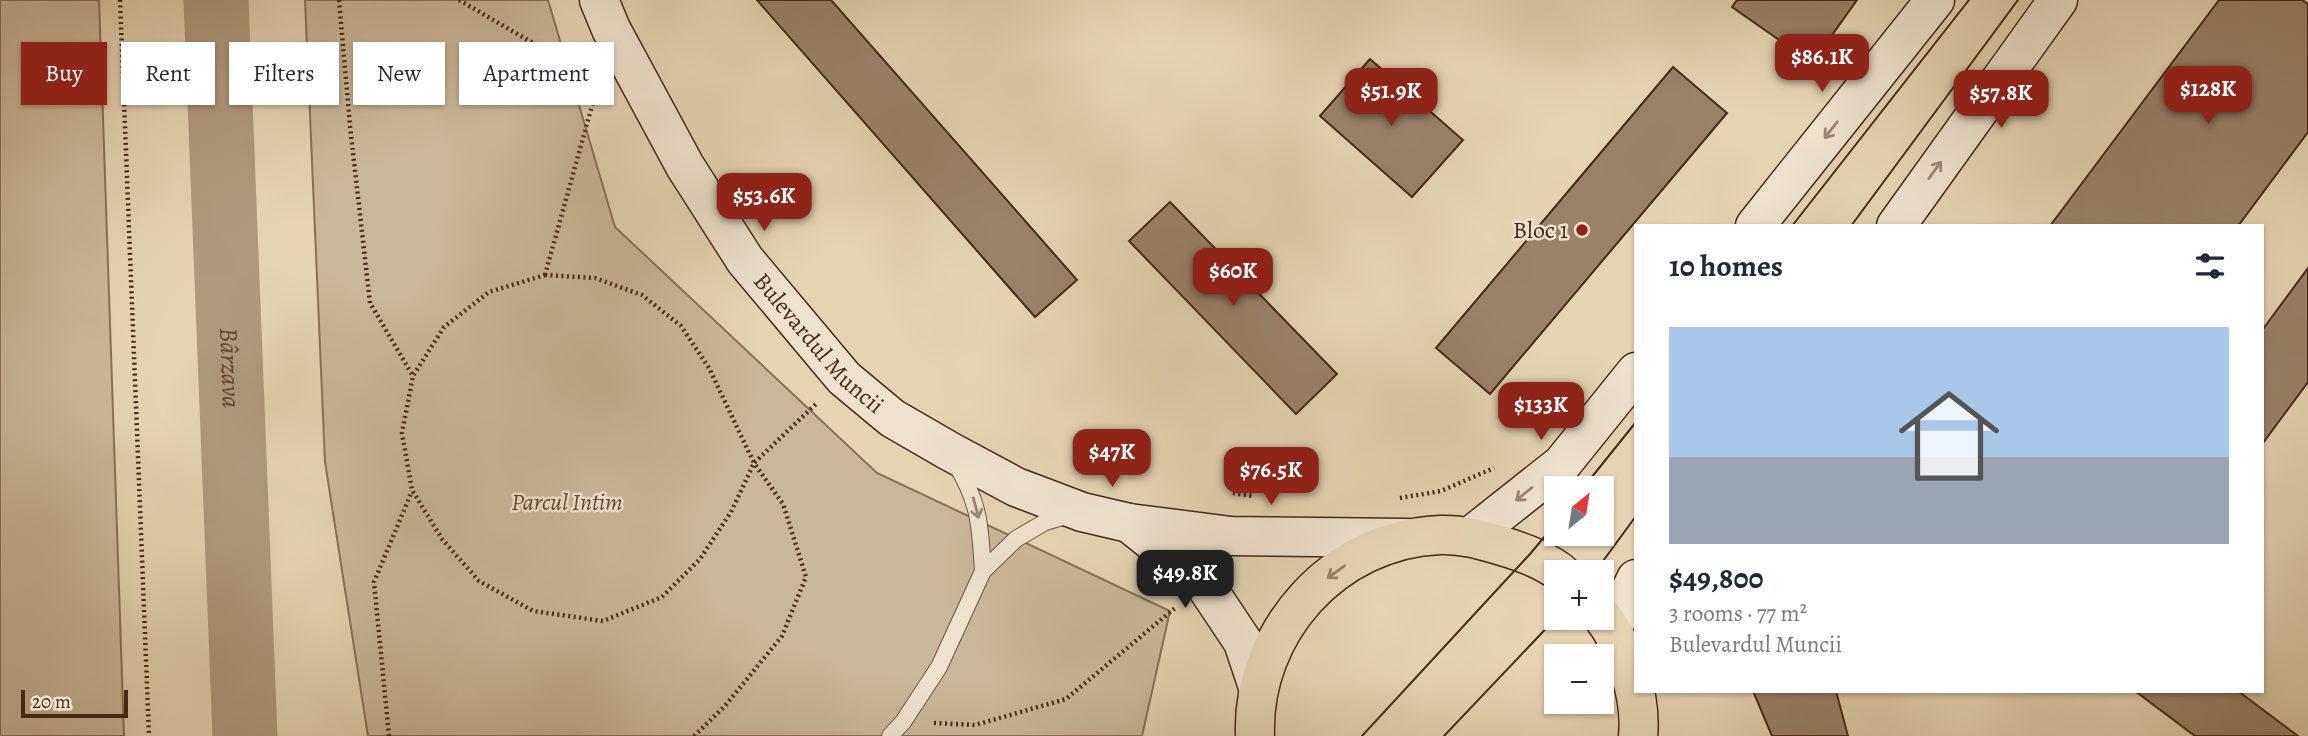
<!DOCTYPE html>
<meta charset="utf-8">
<style>
:root{--surface:#fff;--page:#f2f2f3;--text:#1f2937;--muted:#747a83;--accent:#8f2418}
body{margin:0;font-family:Alegreya,serif;background:var(--page);color:var(--text);height:100vh;display:flex;flex-direction:column;font-size:26px;white-space:nowrap}
*{box-sizing:border-box;margin:0}
p{font-size:23px;color:var(--muted)}
.icon{flex:none;width:38px;height:38px;fill:none;stroke:currentColor;stroke-width:2;stroke-linecap:round;stroke-linejoin:round}
.map{position:relative;flex:1;overflow:hidden}
.side{position:absolute;left:1634px;top:224px;width:630px;height:469px;display:flex;flex-direction:column;background:var(--surface);border-radius:0px;box-shadow:0 2px 5px #0004}
.side>*{flex:none}
.banner{position:absolute;left:21px;top:42px;width:665px;height:63px;display:flex;gap:14px}
.needle{width:46px;rotate:30deg}
.tools{position:absolute;left:1544px;top:476px;display:grid;gap:14px}
.tools a{display:grid;place-items:center;width:70px;height:70px;border-radius:0px;background:var(--surface);box-shadow:0 2px 5px #0004;font-size:35px}
.scale{position:absolute;left:21px;bottom:18px;width:107px;box-sizing:border-box;padding-left:7px;border:4px solid #492817;border-top:0;font-size:19px;line-height:24px;white-space:nowrap;color:#492817;-webkit-text-stroke:5px #eee2cd;paint-order:stroke}
.price{position:absolute;translate:-50% -60px;padding:0 16px;border-radius:14px;background:var(--accent);color:#fff;font-size:23px;line-height:46px;filter:drop-shadow(0 2px 4px #0008)}
.price::after{content:'';position:absolute;left:50%;top:42px;width:21px;height:16px;margin-left:-10px;background:inherit;clip-path:polygon(0 0,100% 0,50% 100%)}
.price.on{background:#222;color:#fff}
ul{padding:0;list-style:none}
li{display:grid;align-content:center;gap:14px;height:371px;padding:0 35px}
li span{display:grid;place-items:center;height:217px;border-radius:0px;color:#555}
li>.icon{margin-inline-start:auto}
span .icon{width:126px;height:126px;fill:#fffc;stroke-width:1}
li b{font-size:30px}
h2{display:flex;justify-content:space-between;align-items:center;height:84px;padding:0 35px;font-size:30px}
.tag{padding:0 24px;border-radius:0px;background:var(--surface);box-shadow:0 2px 5px #0004;font-size:24px;line-height:63px}
.tag.on{background:var(--accent);color:#fff}
.map>svg:first-child{display:block}
</style>
<div class="map">
<svg width="2308" height="736" viewBox="0 0 2308 736">
<rect width="100%" height="100%" fill="#e5d3b2"/>
<filter id="stains"><feTurbulence type="fractalNoise" baseFrequency=".00286" numOctaves="4"/><feColorMatrix values="0 0 0 0 .2 0 0 0 0 .09 0 0 0 0 .02 0 0 0 .5 -.17"/></filter>
<radialGradient id="worn" r=".72"><stop offset=".6" stop-color="#630" stop-opacity="0"/><stop offset="1" stop-color="#630" stop-opacity=".3"/></radialGradient>
<g fill="#cab698" stroke="#8a6f58" stroke-width="2">
<polygon points="0,0 99,0 124,736 0,736"/>
<polygon points="305,0 548,0 615,227 877,473 1170,611 1142,736 368,736 325,462"/>
</g>
<g fill="none" stroke-linecap="round" stroke-linejoin="round">
<path stroke="#b0997d" stroke-width="65" id="s1" d="M216 0 245 736"/>
</g>
<g fill="#9a8168" stroke="#492817" stroke-width="2">
<polygon points="757,0 831,0 1077,280 1035,317"/>
<polygon points="1737,0 1857,0 1812,63 1732,7"/>
<polygon points="2219,0 2302,0 2308,4 2308,132 2238,226 2050,226"/>
<polygon points="1370,59 1463,140 1412,197 1320,116"/>
<polygon points="1673,67 1727,113 1490,394 1436,348"/>
<polygon points="1170,202 1337,374 1296,414 1129,241"/>
<polygon points="2308,268 2308,382 2263,443 2263,329"/>
<polygon points="1753,691 1836,691 1848,736 1772,736"/>
<polygon points="2135,691 2238,691 2298,736 2195,736"/>
</g>
<g fill="none" stroke-linecap="round" stroke-linejoin="round">
<defs>
<g id="lane">
<path d="M957 466C980 505 980 526 983 571"/>
<polyline points="890,736 903,722 939,667 983,571 1016,539 1045,522 1069,515"/>
</g>
<g id="secondary">
<path id="s2" d="M599 0 611 29 685 166 745 260 844 378 892 418 949 451 1016 487 1082 512 1129 523 1231 536 1408 538"/>
<polyline points="1755,226 1935,0"/>
<polyline points="1896,226 2058,0"/>
<polyline points="1129,523 1203,582 1243,642 1258,687"/>
<polyline points="1471,536 1562,464 1636,372"/>
<polyline points="1612,629 1636,579"/>
</g>
<g id="primary">
<path d="M1601 615C1625 645 1642 698 1638 736"/>
<path d="M1255 736C1251 632 1334 539 1440 535 1462 534 1482 540 1502 546 1523 552 1542 559 1560 572"/>
</g>
</defs>
<use href="#lane" stroke="#70533e" stroke-width="18"/>
<use href="#secondary" stroke="#492817" stroke-width="41"/>
<use href="#primary" stroke="#492817" stroke-width="41"/>
<g stroke="#492817" stroke-width="4.5" stroke-dasharray="2 3.5" stroke-linecap="butt">
<polyline points="120,0 149,736"/>
<polyline points="339,0 350,126 370,303 413,376"/>
<polyline points="459,0 593,78"/>
<polygon points="545,275 595,278 642,295 681,326 709,368 754,463 731,512 700,559 662,597 603,621 533,611 479,581 442,539 412,490 402,433 413,376 444,327 489,292"/>
<polyline points="545,275 598,84"/>
<polyline points="1233,493 1253,496"/>
<polyline points="1400,498 1441,491 1494,468"/>
<polyline points="934,723 975,725 1066,699 1175,608"/>
<polyline points="389,736 374,582 412,491"/>
<polyline points="694,736 725,706 782,636 806,577 783,504 754,463 817,403"/>
</g>
<use href="#lane" stroke="#eee2cd" stroke-width="16"/>
<use href="#secondary" stroke="#eee2cd" stroke-width="38"/>
<use href="#primary" stroke="#e5d3b2" stroke-width="38"/>
<g stroke="#492817" stroke-width="2">
<polyline points="1792,226 1969,0"/>
<polyline points="1851,226 2018,0"/>
<polyline points="1583,488 1636,422"/>
<polyline points="1595,572 1636,516"/>
<polyline points="1362,736 1530,554 1556,523"/>
<polyline points="1444,736 1556,618"/>
</g>
</g>
<defs><path id="oneway-shaft" d="M-6 0H5M1.5-3L5.5 0L1.5 3" fill="none" stroke-width="1.6" stroke-linecap="round" stroke-linejoin="round" transform="scale(1.75)"/></defs>
<g stroke="#9c8572">
<use href="#oneway-shaft" transform="translate(1831 130) rotate(128)"/>
<use href="#oneway-shaft" transform="translate(1935 170) rotate(-54)"/>
<use href="#oneway-shaft" transform="translate(1524 494) rotate(141)"/>
<use href="#oneway-shaft" transform="translate(976 508) rotate(75)"/>
</g>
<use stroke="#977e64" href="#oneway-shaft" transform="translate(1336 572) rotate(144)"/>
<circle fill="#8f2418" stroke="#eee2cd" stroke-width="2.5" cx="1582" cy="230" r="7"/>
<g text-anchor="middle" dominant-baseline="central" stroke-width="5" stroke-linejoin="round" paint-order="stroke">
<g font-size="24" fill="#492817" stroke="#eee2cd" text-anchor="end">
<text x="1568" y="230">Bloc 1</text>
</g>
<g font-size="24" fill="#492817" stroke="#eee2cd">
<text stroke="none"><textPath href="#s2" startOffset="410">Bulevardul Muncii</textPath></text>
</g>
<g font-size="24" font-style="italic" fill="#634431" stroke="#eee2cd">
<text x="567" y="502">Parcul Intim</text>
</g>
<g font-size="26" font-style="italic" fill="#634430" stroke="#eee2cd">
<text stroke="none"><textPath href="#s1" startOffset="368">Bârzava</textPath></text>
</g>
</g>
<rect width="100%" height="100%" filter="url(#stains)"/>
<rect width="100%" height="100%" fill="url(#worn)"/>
</svg>
<div class="tools">
<a><svg class="needle" viewBox="-14 -14 28 28"><path d="M0-13l5 13h-10z" fill="#e53935"/><path d="M0 13l5-13h-10z" fill="#747a83"/></svg></a>
<a>+</a>
<a>−</a>
</div>
<div class="scale">20 m</div>
<b class="price" style="left:1822px;top:94px">$86.1K</b>
<b class="price" style="left:2208px;top:126px">$128K</b>
<b class="price" style="left:1391px;top:128px">$51.9K</b>
<b class="price" style="left:2001px;top:130px">$57.8K</b>
<b class="price" style="left:764px;top:233px">$53.6K</b>
<b class="price" style="left:1233px;top:308px">$60K</b>
<b class="price" style="left:1541px;top:442px">$133K</b>
<b class="price" style="left:1112px;top:489px">$47K</b>
<b class="price" style="left:1271px;top:507px">$76.5K</b>
<b class="price on" style="left:1185px;top:610px">$49.8K</b>
<div class="banner">
<a class="tag on">Buy</a>
<a class="tag">Rent</a>
<a class="tag">Filters</a>
<a class="tag">New</a>
<a class="tag">Apartment</a>
</div>
<section class="side">
<h2>10 homes<svg class="icon" aria-label="filters" viewBox="0 0 24 24"><path d="M4 7h16M4 17h16"/><circle cx="9" cy="7" r="2"/><circle cx="15" cy="17" r="2"/></svg></h2>
<ul>
<li><span style="background:linear-gradient(#a9c7e8 60%,#9aa5b1 0)"><svg class="icon" aria-label="home" viewBox="0 0 24 24"><path d="M3 11l9-7 9 7M6 9v11h12V9"/></svg></span><div><b>$49,800</b><p>3 rooms · 77 m²</p><p>Bulevardul Muncii</p></div></li>
</ul>
</section>
</div>
